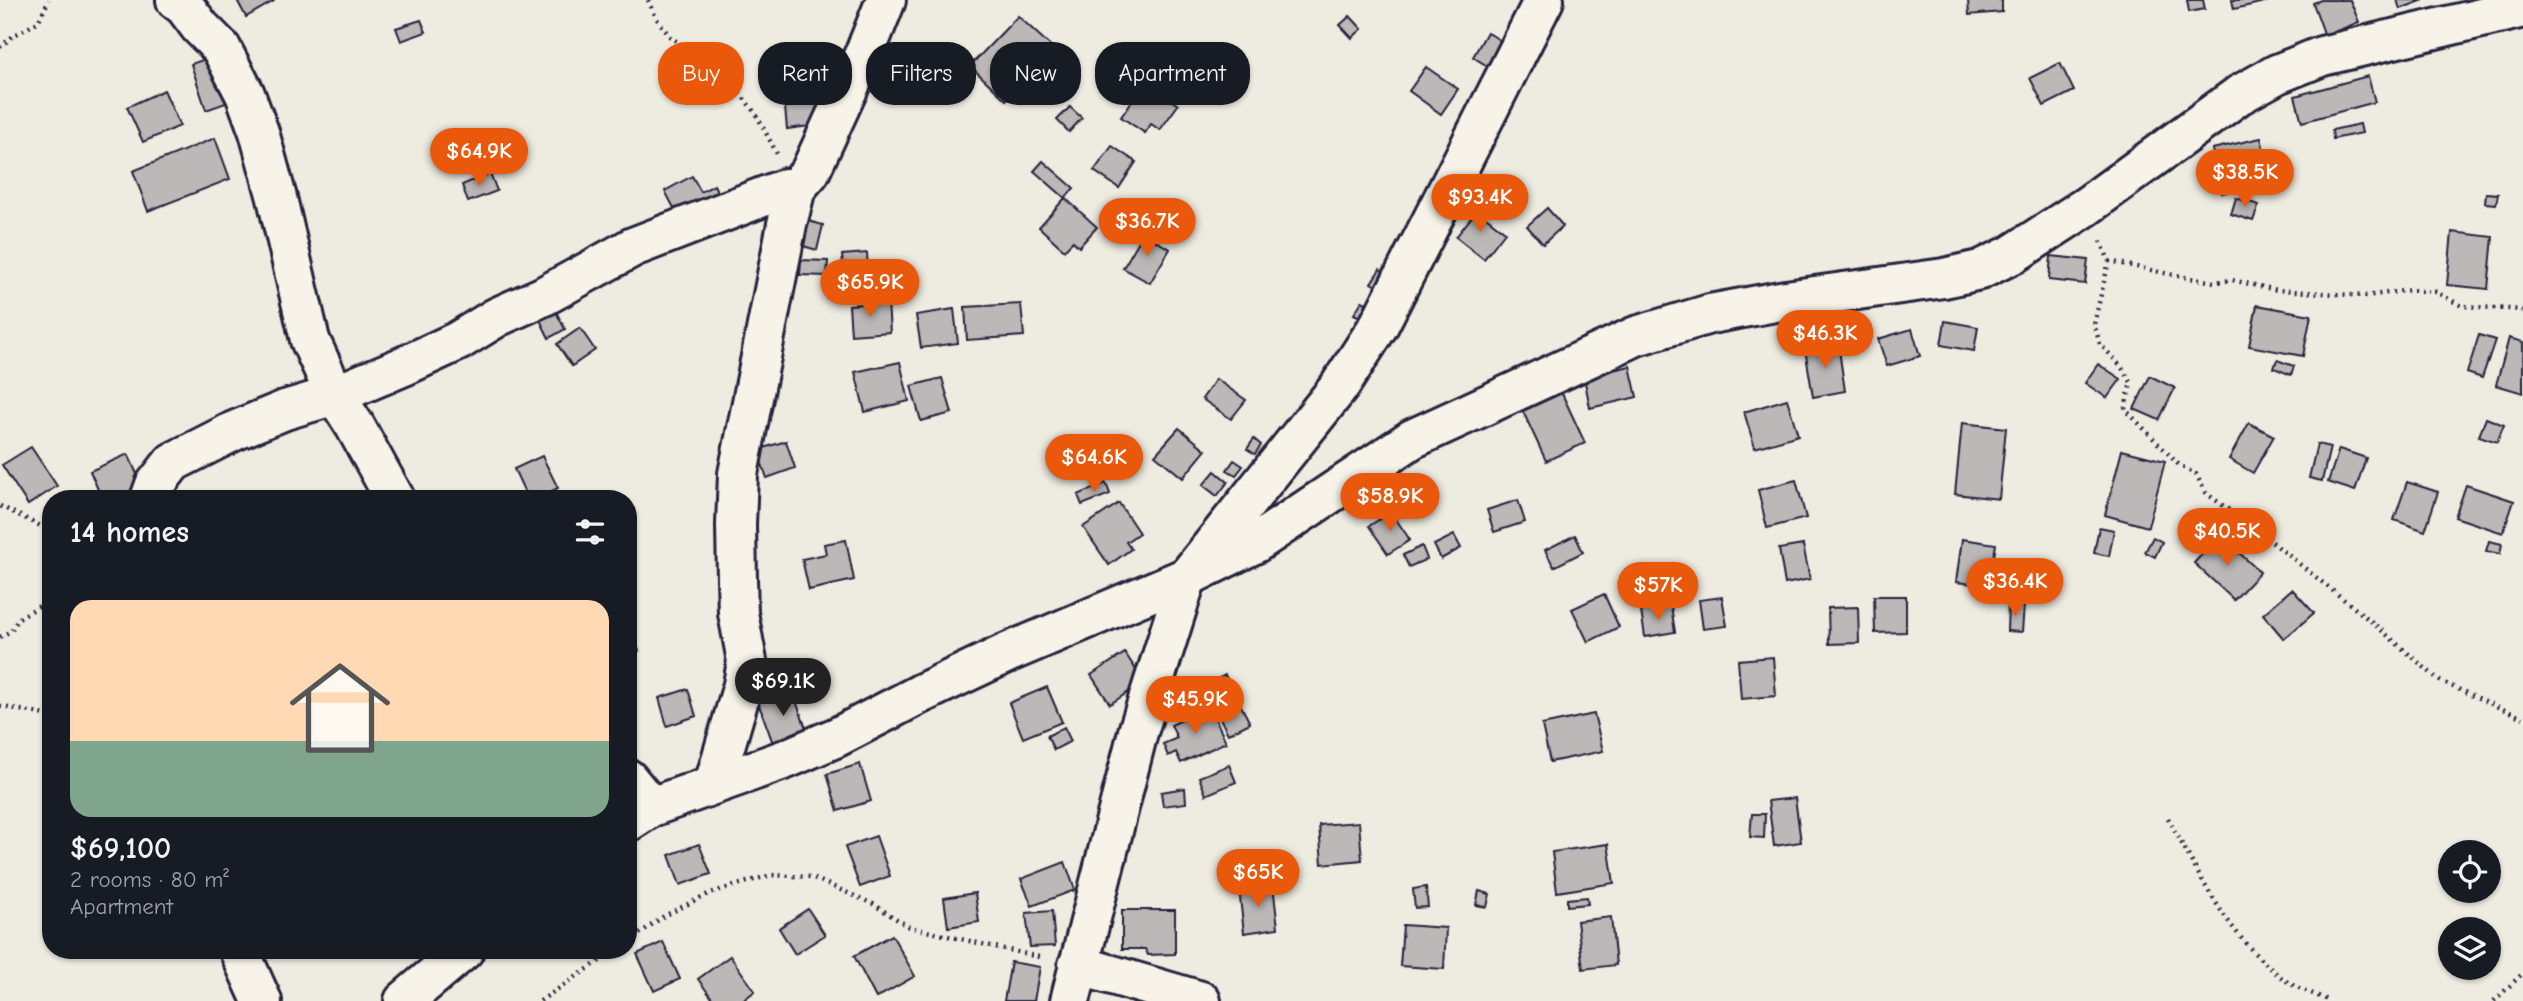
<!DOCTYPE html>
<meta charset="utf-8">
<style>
:root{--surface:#171b24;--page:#20242c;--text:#f1f3f6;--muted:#9ea1a6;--accent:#ea580c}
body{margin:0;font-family:"Comic Neue",sans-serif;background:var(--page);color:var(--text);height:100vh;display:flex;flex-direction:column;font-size:26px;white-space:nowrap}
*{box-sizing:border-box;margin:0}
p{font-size:23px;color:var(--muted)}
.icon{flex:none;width:38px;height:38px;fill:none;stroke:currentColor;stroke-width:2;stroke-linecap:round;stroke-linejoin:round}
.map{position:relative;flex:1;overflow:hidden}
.details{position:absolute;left:42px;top:490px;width:595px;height:469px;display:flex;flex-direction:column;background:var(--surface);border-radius:28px;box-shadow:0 2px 5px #0004}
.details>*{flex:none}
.guide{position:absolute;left:658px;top:42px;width:665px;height:63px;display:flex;gap:14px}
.buttons{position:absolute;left:2438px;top:840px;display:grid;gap:14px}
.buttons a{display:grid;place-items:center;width:63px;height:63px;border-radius:50%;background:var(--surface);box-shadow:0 2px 5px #0004;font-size:35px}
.price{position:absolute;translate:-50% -60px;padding:0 16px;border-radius:24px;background:var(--accent);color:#fff;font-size:23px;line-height:46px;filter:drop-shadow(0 2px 4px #0008)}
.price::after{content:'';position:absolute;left:50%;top:42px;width:21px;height:16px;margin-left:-10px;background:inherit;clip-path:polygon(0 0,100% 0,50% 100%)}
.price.on{background:#222;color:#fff}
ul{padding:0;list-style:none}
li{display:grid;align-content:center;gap:14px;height:371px;padding:0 28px}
li span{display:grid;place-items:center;height:217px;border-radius:21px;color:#555}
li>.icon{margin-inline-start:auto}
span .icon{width:126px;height:126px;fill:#fffc;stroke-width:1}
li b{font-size:30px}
h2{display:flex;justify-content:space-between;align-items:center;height:84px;padding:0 28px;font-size:30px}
.tag{padding:0 24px;border-radius:28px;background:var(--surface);box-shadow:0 2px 5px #0004;font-size:24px;line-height:63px}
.tag.on{background:var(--accent);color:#fff}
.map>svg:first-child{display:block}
</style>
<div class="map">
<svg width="2523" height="1001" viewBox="0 0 2523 1001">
<rect width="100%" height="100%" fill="#eeebe1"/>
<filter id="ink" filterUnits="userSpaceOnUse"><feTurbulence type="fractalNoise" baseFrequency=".0143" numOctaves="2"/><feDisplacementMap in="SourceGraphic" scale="14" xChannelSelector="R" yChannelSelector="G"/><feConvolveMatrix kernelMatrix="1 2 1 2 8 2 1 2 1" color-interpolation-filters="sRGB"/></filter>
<g filter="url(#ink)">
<g fill="#bbb8b7" stroke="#22223b" stroke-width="2">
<polygon points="237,0 274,0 274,1 246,17"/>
<polygon points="1968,0 2002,0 2002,12 1969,15"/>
<polygon points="2187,0 2203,0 2205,9 2189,12"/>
<polygon points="2232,0 2268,0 2269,1 2234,9"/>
<polygon points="2321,0 2350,0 2359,22 2325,36 2313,3"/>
<polygon points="2397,0 2424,0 2400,9"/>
<polygon points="1018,16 1054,49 1006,100 970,66"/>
<polygon points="1350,16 1362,29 1352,38 1340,25"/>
<polygon points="421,20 426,32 401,41 396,28"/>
<polygon points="1487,32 1504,43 1489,67 1473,57"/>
<polygon points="211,57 226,103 206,110 191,64"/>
<polygon points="2060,63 2074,91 2044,106 2030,78"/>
<polygon points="1426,67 1458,89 1441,114 1409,91"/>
<polygon points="2368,76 2375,102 2302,122 2295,96"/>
<polygon points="1145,82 1178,105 1160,130 1151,124 1145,133 1121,117"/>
<polygon points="164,90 180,126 143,142 127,107"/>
<polygon points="822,92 825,124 787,129 784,97"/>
<polygon points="1070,107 1082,118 1069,132 1057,120"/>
<polygon points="2360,124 2362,133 2333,139 2332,130"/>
<polygon points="215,138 230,179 148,211 133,171"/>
<polygon points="2261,138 2271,182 2222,193 2212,149"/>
<polygon points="1112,146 1136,162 1119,188 1094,171"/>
<polygon points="1043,161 1074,188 1065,198 1034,171"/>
<polygon points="490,173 497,191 468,202 462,185"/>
<polygon points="692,176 701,192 714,185 723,202 683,225 665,191"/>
<polygon points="2486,193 2498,194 2496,204 2485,203"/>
<polygon points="1065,198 1097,227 1079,247 1073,241 1064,250 1039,227"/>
<polygon points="2236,198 2259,205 2253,221 2231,214"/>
<polygon points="1547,208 1563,226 1543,244 1527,226"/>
<polygon points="1477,210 1505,232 1484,259 1456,237"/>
<polygon points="808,221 823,225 817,250 803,246"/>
<polygon points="2452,232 2493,237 2488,289 2447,285"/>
<polygon points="1143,234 1170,249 1150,283 1123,268"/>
<polygon points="867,253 868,272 844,273 842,255"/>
<polygon points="2051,256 2088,260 2085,284 2049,280"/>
<polygon points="801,260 828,261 827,276 800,275"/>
<polygon points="1380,269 1392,276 1383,290 1371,283"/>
<polygon points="1362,301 1370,305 1362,318 1354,314"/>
<polygon points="888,302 890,332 851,335 849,305"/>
<polygon points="552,304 565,329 549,338 536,312"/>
<polygon points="1021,304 1024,336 967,340 965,307"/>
<polygon points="2257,305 2311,315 2303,356 2249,346"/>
<polygon points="954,309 958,343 921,348 916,315"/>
<polygon points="1945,321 1978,327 1974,351 1941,345"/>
<polygon points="580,328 595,350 572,366 557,344"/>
<polygon points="1912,329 1920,356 1887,366 1878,339"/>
<polygon points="2479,335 2495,340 2482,378 2467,373"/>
<polygon points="2509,338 2523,342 2523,393 2496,385"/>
<polygon points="1838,343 1845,391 1813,397 1805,349"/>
<polygon points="2277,360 2294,366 2291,375 2274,368"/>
<polygon points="900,362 909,401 865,412 855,372"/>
<polygon points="2098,364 2121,379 2107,398 2085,383"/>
<polygon points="1630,366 1637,397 1590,408 1584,377"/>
<polygon points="2150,376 2175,388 2159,420 2134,409"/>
<polygon points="942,378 952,413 921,421 911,386"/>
<polygon points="1216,379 1246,400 1231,419 1202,399"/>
<polygon points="1558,385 1585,443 1546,461 1519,403"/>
<polygon points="1787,399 1798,435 1755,448 1744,412"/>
<polygon points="2486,418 2504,425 2497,442 2479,436"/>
<polygon points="1962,423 2006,428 1999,499 1955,494"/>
<polygon points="2249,423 2274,436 2253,473 2229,459"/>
<polygon points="1179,428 1206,450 1183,478 1155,455"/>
<polygon points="1254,439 1261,445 1255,454 1247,449"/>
<polygon points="786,441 795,468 767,478 757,450"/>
<polygon points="2317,444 2330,447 2322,481 2309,478"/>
<polygon points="31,447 57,486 28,505 2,465"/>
<polygon points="2339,449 2366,458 2355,491 2328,482"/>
<polygon points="2122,450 2165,461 2148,527 2105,515"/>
<polygon points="128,454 145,492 129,499 102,499 90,471"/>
<polygon points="542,456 558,488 536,499 528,499 514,469"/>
<polygon points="1234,460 1243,466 1236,475 1227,470"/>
<polygon points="1215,471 1228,482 1217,496 1203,485"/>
<polygon points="1796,480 1806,518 1767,528 1758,490"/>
<polygon points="2407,482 2438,492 2425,531 2394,520"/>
<polygon points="1106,483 1110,494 1082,505 1078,495"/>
<polygon points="2466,485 2514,501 2503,533 2455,517"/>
<polygon points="1518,500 1525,522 1494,532 1487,510"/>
<polygon points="1119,503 1139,533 1126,542 1131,549 1109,565 1083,527"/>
<polygon points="1391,512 1410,540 1388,554 1369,526"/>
<polygon points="2099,527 2114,530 2109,556 2094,553"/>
<polygon points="1454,535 1461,548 1441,559 1434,545"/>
<polygon points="1575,535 1583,552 1554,567 1545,550"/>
<polygon points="2220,535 2260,572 2234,600 2194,563"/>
<polygon points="2153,537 2162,542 2155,557 2145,552"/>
<polygon points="1962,539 1996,544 1992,568 1984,568 1982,585 1956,582"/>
<polygon points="846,540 854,580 809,590 802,559 826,554 824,544"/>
<polygon points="2489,541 2502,544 2500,554 2486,551"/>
<polygon points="1803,545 1810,579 1785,584 1779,549"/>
<polygon points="1422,546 1427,559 1409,567 1403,555"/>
<polygon points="2292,589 2314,613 2284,639 2263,614"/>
<polygon points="1604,594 1619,627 1588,642 1572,609"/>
<polygon points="1874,596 1906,596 1906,632 1875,633"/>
<polygon points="1722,597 1727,626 1703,629 1699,600"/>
<polygon points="2008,604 2024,605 2022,632 2007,631"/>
<polygon points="1671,606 1675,632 1645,637 1641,611"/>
<polygon points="1858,607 1859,643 1829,644 1828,608"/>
<polygon points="630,626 639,651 628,655 628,627"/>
<polygon points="1125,653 1144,682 1110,704 1091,675"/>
<polygon points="1773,657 1776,696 1741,699 1738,660"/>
<polygon points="1225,675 1250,723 1228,734 1204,686"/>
<polygon points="1047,687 1062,722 1023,738 1009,703"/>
<polygon points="688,689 696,716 667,726 659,698"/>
<polygon points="792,690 808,734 774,746 758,702"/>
<polygon points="1210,707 1226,742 1181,763 1176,752 1168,756 1163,744 1177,738 1171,725"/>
<polygon points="1594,714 1603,751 1550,762 1542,725"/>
<polygon points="1064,727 1071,741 1054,750 1047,736"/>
<polygon points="860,764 871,801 838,811 827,774"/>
<polygon points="1229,765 1236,782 1206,795 1199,777"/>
<polygon points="1185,788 1186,803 1163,806 1161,792"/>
<polygon points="1795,798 1801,842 1774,846 1768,801"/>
<polygon points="1752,814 1765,814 1764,838 1750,837"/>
<polygon points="1359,822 1362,860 1322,864 1319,825"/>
<polygon points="876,836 890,876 860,887 845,847"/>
<polygon points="699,844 711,874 680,885 669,855"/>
<polygon points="1608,844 1614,883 1557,892 1552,852"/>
<polygon points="1065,862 1075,890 1032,906 1021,879"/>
<polygon points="1273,885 1278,928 1244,933 1239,889"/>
<polygon points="1426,887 1428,907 1415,908 1413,889"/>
<polygon points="1479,891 1490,894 1487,907 1476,905"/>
<polygon points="975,893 979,922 948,927 944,898"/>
<polygon points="1587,897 1588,904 1567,906 1567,899"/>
<polygon points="808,909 825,935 795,954 779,928"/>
<polygon points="1122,910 1175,910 1175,954 1148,955 1145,949 1122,949"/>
<polygon points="1052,911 1055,946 1030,947 1026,913"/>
<polygon points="1611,917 1616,965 1583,969 1577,921"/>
<polygon points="1403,925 1446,928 1444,969 1400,966"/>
<polygon points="892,935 915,976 876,998 854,956"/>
<polygon points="663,942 680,979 654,991 637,954"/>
<polygon points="730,956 755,991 742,1001 714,1001 698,979"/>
<polygon points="1011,962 1040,967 1034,1001 1004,1001"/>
</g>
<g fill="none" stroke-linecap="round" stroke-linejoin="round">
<defs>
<g id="minor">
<polyline points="176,0 185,7 200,27 221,48 245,94 259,132 277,198 310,340 335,395 355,426 395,499"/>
<polyline points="150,499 155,485 173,462 234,431 285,410 335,395 404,366 458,341 497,317 544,296 633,247 786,188 796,188"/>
<polyline points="628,779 651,807"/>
<polyline points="714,784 743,685 747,661 738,613 737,579 736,525 738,474 787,224 796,188 810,172 866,50 886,0"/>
<polyline points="628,822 651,807 786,759 837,737 920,694 1007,653 1187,577 1256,543 1412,439 1636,336 1710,314 1786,300 1944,278 1980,270 2013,254 2087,206 2239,95 2277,74 2322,56 2523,8"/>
<polyline points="239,950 262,1001"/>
<polyline points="1078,965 1201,1001"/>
<polyline points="404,1001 464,950"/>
<polyline points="1070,1001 1138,732 1187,577 1339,387 1379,325 1544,0"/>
</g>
</defs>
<use href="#minor" stroke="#22223b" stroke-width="44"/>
<g stroke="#22223b" stroke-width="4.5" stroke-dasharray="2 5" stroke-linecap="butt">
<polyline points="648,0 657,19 671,38 701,55 732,83 756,114 777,154"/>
<polyline points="0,47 13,36 38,22 49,0"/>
<polyline points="2101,241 2109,261 2094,324 2100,344 2120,365 2131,382 2125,409 2179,465 2196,474 2206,493 2262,534 2372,622 2440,681 2523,718"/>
<polyline points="2109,261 2178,276 2214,282 2232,280 2277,290 2365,296 2411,290 2436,292 2462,306 2523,310"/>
<polyline points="0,506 51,531"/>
<polyline points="0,637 11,631 19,618 51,599"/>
<polyline points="0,706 51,716"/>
<path d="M2168 818C2199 875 2229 937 2281 977 2294 988 2315 994 2330 1001"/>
<polyline points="628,942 664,916 710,893 771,875 811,877 873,904 909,927 1043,958"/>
<polyline points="540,1001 616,950"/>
<polyline points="2494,1001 2523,973"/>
</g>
<use href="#minor" stroke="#f7f3e8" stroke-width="38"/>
</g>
</g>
</svg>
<div class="buttons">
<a><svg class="icon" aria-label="locate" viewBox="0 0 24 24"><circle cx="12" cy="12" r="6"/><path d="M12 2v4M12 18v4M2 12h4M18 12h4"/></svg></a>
<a><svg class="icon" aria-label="layers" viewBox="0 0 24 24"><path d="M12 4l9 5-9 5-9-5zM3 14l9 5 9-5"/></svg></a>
</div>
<b class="price" style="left:479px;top:188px">$64.9K</b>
<b class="price" style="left:2245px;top:209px">$38.5K</b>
<b class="price" style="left:1480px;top:234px">$93.4K</b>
<b class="price" style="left:1147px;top:258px">$36.7K</b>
<b class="price" style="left:870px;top:319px">$65.9K</b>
<b class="price" style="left:1825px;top:370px">$46.3K</b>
<b class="price" style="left:1094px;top:494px">$64.6K</b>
<b class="price" style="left:1390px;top:533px">$58.9K</b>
<b class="price" style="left:2227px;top:568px">$40.5K</b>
<b class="price" style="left:2015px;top:618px">$36.4K</b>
<b class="price" style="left:1658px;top:622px">$57K</b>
<b class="price on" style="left:783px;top:718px">$69.1K</b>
<b class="price" style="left:1195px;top:736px">$45.9K</b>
<b class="price" style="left:1258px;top:909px">$65K</b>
<div class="guide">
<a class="tag on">Buy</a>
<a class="tag">Rent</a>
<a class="tag">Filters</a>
<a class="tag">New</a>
<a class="tag">Apartment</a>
</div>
<section class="details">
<h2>14 homes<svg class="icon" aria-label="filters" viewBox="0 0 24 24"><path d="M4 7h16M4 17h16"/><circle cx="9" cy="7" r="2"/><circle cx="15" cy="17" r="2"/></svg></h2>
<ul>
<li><span style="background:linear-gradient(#ffd9b3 65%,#7fa58c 0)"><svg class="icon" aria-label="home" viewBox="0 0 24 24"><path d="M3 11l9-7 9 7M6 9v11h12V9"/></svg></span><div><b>$69,100</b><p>2 rooms · 80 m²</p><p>Apartment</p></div></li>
</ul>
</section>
</div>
